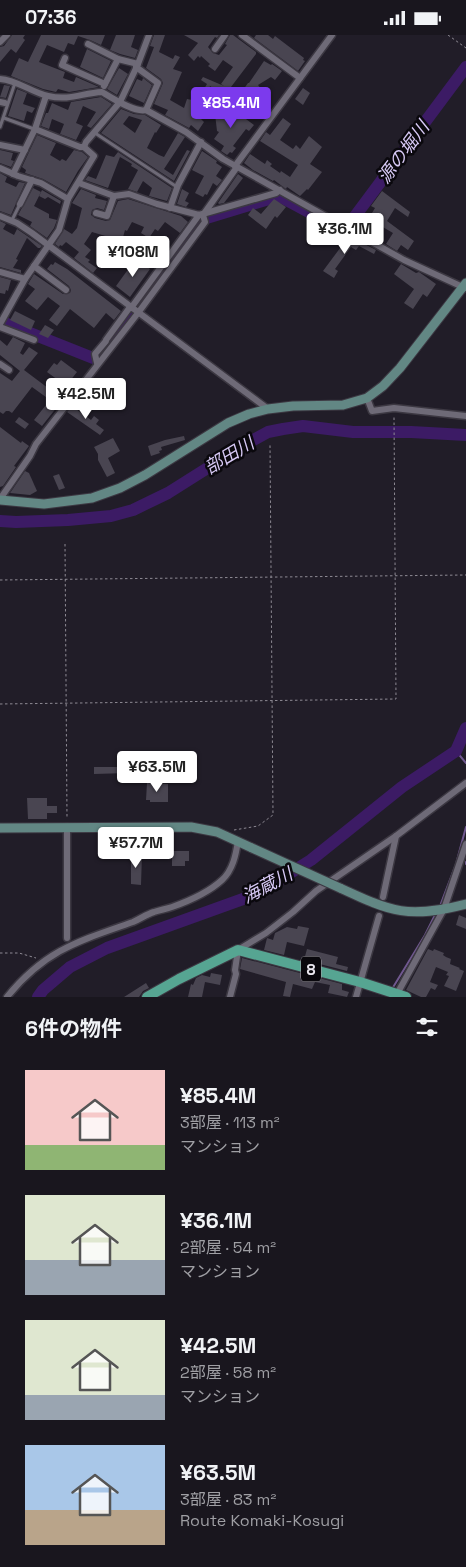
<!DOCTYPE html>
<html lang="ja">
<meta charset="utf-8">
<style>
:root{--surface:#19161e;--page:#26232b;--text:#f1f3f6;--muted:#9f9fa4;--accent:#7c3aed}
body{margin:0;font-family:"Space Grotesk","Noto Sans JP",sans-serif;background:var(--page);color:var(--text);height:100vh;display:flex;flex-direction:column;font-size:19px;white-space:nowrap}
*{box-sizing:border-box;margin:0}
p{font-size:16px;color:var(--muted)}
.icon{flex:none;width:28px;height:28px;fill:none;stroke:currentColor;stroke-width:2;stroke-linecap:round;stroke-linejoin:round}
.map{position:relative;height:962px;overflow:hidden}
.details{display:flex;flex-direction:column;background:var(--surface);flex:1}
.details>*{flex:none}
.price{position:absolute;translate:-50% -42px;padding:0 11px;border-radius:5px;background:#fff;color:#222;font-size:16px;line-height:32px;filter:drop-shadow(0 1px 2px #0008)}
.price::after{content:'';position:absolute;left:50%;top:30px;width:15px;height:11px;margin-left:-8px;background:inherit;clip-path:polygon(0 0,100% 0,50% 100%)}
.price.current{background:var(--accent);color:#fff}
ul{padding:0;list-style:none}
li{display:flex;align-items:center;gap:15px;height:125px;padding:0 25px}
li span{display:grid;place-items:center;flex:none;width:140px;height:100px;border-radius:0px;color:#555}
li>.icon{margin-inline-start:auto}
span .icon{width:60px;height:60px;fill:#fffc;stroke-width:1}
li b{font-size:21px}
h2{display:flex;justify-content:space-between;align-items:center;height:60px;padding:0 25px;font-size:21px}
.status{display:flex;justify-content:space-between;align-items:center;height:35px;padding:0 25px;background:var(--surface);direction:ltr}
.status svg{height:14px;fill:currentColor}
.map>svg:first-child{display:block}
</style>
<div class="status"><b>07:36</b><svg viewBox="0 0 49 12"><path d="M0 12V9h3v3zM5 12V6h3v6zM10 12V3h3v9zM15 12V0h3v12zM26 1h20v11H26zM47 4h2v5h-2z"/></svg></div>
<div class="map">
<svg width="466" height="962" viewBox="0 0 466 962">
<rect width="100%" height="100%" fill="#211d28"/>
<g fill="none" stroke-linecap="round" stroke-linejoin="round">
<g stroke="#70588f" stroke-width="2">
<polyline points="456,716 466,728"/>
<polyline points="466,827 466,829"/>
<polyline points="440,871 456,829 466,792"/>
<polyline points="392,954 425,900 436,878"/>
</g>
<g stroke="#3c1b65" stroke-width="12">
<polyline points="5,288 93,323 98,321 200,185 279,161 344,196 466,32"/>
<polyline points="0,486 16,487 68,485 111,481 133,475 168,458 244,410 268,397 283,394 303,391 353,397 411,397 466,400"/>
<polyline points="38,962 43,955 70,932 107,913 257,859 311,825 402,752 456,716 466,693"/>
</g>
</g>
<g fill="#494551" fill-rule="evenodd">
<polygon points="12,0 25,0 23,3 25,5 16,18 11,14 0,27 0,12 4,11"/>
<polygon points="41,0 105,0 101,10 90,5 78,1 74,10 68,8 64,17 47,10 39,27 65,37 63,43 74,47 76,42 99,52 69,57 58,54 56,57 43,54 11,41 19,23 28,27"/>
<polygon points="116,0 135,0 131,12 138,15 135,23 120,19 110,15"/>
<polygon points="154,0 165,0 159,17 173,24 175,20 180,22 173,34 182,37 170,65 184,73 187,64 192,65 195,52 204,54 207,49 201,45 203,42 224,51 221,49 233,32 223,25 215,36 208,31 210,29 201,21 200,23 198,21 194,26 188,20 198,8 184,0 219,0 217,3 215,2 208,12 213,18 219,20 227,10 225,9 230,0 233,0 256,17 256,19 231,52 238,56 232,66 210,51 200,83 204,87 198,96 191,90 189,93 165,80 168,75 154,69 163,48 161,44 146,33 154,12 150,11"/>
<polygon points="256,0 268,0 273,4 275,1 304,23 303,25 305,26 298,36 254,3"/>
<polygon points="87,14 111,26 103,43 80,32"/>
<polygon points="264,26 271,30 272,29 282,36 275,45 271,42 258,50 261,54 254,63 243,55 248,48 249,48"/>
<polygon points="119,33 128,39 117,60 107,54"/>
<polygon points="143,43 152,50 144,68 129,61 137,44 142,46"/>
<polygon points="4,50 10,51 6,63 0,62"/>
<polygon points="303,53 310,58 303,70 295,64"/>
<polygon points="17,54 27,58 23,69 35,73 32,78 27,76 24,86 8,81"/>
<polygon points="101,62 112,69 91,93 87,91 96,77 83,71 76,88 83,91 76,105 60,99 64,89 52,84 49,94 41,91 46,78 48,78 52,68 68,75 71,67"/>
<polygon points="238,73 242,81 254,90 249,96 246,94 233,111 236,113 232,118 230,117 227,120 221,116 224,111 214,104 219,97 217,96 215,79 224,78 223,80"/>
<path d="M121 74 134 79 145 80 161 90 156 98 155 97 147 113 159 120 164 122 178 98 185 102 164 134 173 140 187 115 190 116 174 146 101 98ZM129 81 142 85 135 98 123 89Z"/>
<polygon points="283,83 291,89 280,105 293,114 296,110 300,114 309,101 322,112 310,129 322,137 308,155 307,154 300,161 287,152 286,154 274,145 273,146 253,135 244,128 250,119 265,129 267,125 272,129 270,131 280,138 281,136 290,142 298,130 260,106 266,97 270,100"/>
<polygon points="37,100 56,108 50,120 60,126 62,124 66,126 74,115 82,117 88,122 78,136 66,157 43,144 25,138 26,135 22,132"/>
<polygon points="0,115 13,118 11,125 14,126 11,132 0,128"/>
<polygon points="202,116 217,126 216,128 222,132 216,141 222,145 217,151 213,148 207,160 205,159 203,162 195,158 204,141 192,135"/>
<polygon points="118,117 172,153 167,166 149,161 152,153 143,146 137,157 128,154 138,135 131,131 132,129 120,122 108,153 85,145 88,141 96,144 106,120 114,122"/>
<polygon points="0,138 7,142 5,147 16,152 19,147 25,148 11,180 0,176"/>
<polygon points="238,139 243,143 224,168 219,169 218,168"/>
<polygon points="33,153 41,157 34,171 49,179 49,183 57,185 54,193 47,203 30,191 32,187 18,180"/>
<polygon points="81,154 96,160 95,163 107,166 104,175 97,173 92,175 91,180 95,183 106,186 110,185 118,166 128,164 181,181 188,187 180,198 165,187 158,196 155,194 149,203 141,198 144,192 132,187 127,196 125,195 122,206 92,197 84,209 91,215 85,222 90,225 88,227 97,233 93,238 74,223 79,217 66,207 62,211 60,210 59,212 55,209 64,194 72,199 77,193 82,173 72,168"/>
<polygon points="182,154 189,158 185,166 189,168 186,172 177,169"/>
<polygon points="42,155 61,166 60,169 48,162 45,164 39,161"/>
<polygon points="382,156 410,177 408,182 395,173 387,186 414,206 408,215 401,210 397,216 386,209 393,198 381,191 373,202 356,193 361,185 366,188 375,173 371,171"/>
<polygon points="274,164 286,172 277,183 275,181 266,194 248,180 253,173 261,179"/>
<polygon points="0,186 6,189 3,194 14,200 17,194 42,211 40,213 38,213 27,203 16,224 18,225 13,233 21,235 21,238 0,232"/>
<polygon points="349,201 376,215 374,219 359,211 356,215 351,212 335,234 338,236 334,243 323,236"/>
<polygon points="139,226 150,234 130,262 116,251 132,229 135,231"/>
<polygon points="55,227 67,234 121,276 114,285 106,278 94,293 70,274 57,291 49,285 60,271 48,262 37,275 25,266 35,254 28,249 34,239 63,259 70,258 71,255 69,251 47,234 51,229 53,230"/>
<polygon points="401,229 416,238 419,237 436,249 427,262 423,259 413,274 404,268 414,254 394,239"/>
<polygon points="0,242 11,245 8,256 6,255 5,259 0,258"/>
<polygon points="15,276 35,286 31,295 10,285"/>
<polygon points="45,290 54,295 48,303 39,299"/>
<polygon points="13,302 25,308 20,318 23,320 29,312 38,318 24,335 60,362 54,370 57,372 42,391 34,385 50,365 32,352 12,378 9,376 6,376 3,379 0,377 0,338 12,346 20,336 0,320 0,305 7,311"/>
<polygon points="61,325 77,337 66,351 47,337 54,328 57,330"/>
<polygon points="72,371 91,385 94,381 99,385 96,389 104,395 100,400 67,377"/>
<polygon points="19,382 29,389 25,394 15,387"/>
<polygon points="0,392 21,408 22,406 29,411 14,431 16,432 3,451 0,452"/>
<polygon points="184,401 185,405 161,412 162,415 159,416 160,418 151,421 148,411 165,405"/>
<polygon points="113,403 120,416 108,423 115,438 107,442 98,425 98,419 94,412"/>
<polygon points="25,436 29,438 37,456 30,460 10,458"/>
<polygon points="59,439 65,453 59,455 53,441"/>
<polygon points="94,732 128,732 128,738 94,739"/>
<polygon points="147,748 168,749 168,767 150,767 150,765 146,765"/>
<polygon points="27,763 47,763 47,771 57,771 57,778 47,778 47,784 28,784"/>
<polygon points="133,815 139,820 142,819 141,850 131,849 131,821 133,819"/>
<polygon points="172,816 189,816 189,826 185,826 185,831 172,831"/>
<polygon points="459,880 466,883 466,894 456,890"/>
<polygon points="298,891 309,893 304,911 287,907 284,920 264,915 267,903 273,905 275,898 287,892 297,894"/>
<polygon points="307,914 338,922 336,929 348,932 347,936 304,925"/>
<polygon points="428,914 433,916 434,914 444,918 443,920 446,922 451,924 450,929 460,933 459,934 464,936 456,956 444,951 449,941 446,940 448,937 436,932 430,947 438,950 435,955 431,953 426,962 421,962 406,955"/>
<polygon points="242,923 342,949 342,955 349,957 347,962 328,958 330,950 315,947 312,954 293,949 290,962 283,961 286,947 240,934"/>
<polygon points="211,938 222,940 220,950 205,947 202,962 188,962 191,949 193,950 196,943 202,940 210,942"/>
<polygon points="146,948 149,953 143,956 139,962 124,962"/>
</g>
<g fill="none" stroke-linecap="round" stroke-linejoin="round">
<defs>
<g id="lane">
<polyline points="4,83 34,94"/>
<polyline points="0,92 15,48"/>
<polyline points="95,98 177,152"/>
<polyline points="12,185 20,169"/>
</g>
<g id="street">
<polyline points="242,0 300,43"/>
<polyline points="0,7 7,0"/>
<polyline points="88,9 118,24 138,29"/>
<polyline points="215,14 225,0"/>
<polyline points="65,23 62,30 105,49"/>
<polyline points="136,32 158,48 146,75 186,97 223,124 404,225 465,253"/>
<path d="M0 44C17 45 31 57 48 61 70 66 82 58 102 57 112 63 135 78 146 75"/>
<polyline points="104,51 118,24"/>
<polyline points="0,67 5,68"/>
<polyline points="0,110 25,115"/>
<polyline points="84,112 86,107 120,67 138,29 149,0"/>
<polyline points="235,131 332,0"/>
<polyline points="0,133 18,141 41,148 68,164"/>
<polyline points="13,139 35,94 46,61"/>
<polyline points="79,148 114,161 129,159 157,169 199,180 276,158 280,155"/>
<polyline points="20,169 32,145"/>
<polyline points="170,173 178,150 201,107"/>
<polyline points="96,178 107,181 114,161"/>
<polyline points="203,180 237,132"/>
<polyline points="0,181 17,188 32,198 268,374"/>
<polyline points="34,231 66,255"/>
<polyline points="0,237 25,244"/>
<polyline points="131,273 199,180"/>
<polyline points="0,289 25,244 59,195 68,164 94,121 84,112 80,112 35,94"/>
<polyline points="0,292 34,305"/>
<polyline points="97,328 95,319 106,306 106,305 130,272"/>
<polyline points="0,329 9,335"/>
<polyline points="367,363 372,376 394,373 466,381"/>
<polyline points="0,464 30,421 36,409 138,278 205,187 203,180"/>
<polyline points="383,862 396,801"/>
<polyline points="67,903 67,792"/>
<polyline points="397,959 444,874 466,809"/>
<path d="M7 962C45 915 79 906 133 887 140 884 147 879 154 877 160 875 166 874 172 872 189 866 209 857 222 845 233 835 236 819 238 806"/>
<polyline points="230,962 236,939 235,935 238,915 266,898 293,877 316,856 396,801 466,748"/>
<polyline points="356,962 379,881"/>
</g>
<g id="secondary">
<polyline points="0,465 44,469 92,463 120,453 145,440 228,388 249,379 268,374 293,371 343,370 367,363 383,351 400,333 466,248"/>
<polyline points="0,793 191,792 217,797 252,813"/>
<path d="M340 853C392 877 408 884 466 869"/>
</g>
<polyline id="primary" points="147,962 179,944 238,915 360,947 406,962"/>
</defs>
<use href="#lane" stroke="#3c3842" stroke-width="5.5"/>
<use href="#street" stroke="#3c3842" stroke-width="9"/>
<use href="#secondary" stroke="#3c3842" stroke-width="11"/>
<use href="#primary" stroke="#3c3842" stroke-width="12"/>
<g stroke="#8e8a94" stroke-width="1" stroke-dasharray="2.5 2.5" stroke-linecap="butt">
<polyline points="448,0 466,13"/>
<polyline points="65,509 67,783"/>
<polyline points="0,545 466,540"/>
<polyline points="0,669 396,664 394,381"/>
<polyline points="234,795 258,791 273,780 270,409"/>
<polyline points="0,918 19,918 36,923"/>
</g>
<use href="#lane" stroke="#6e6a77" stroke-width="3"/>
<use href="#street" stroke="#6e6a77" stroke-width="6"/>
<use href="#secondary" stroke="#628784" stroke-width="9"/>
<use href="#primary" stroke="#56a592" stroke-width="10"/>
<defs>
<polyline id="secondary-bridge" points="252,813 340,853"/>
</defs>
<use href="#secondary-bridge" stroke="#3c3842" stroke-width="11" stroke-linecap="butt"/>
<use href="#secondary-bridge" stroke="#628784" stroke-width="9"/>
</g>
<g text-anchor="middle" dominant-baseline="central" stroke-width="5" stroke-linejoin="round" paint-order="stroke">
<rect fill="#0a080d" stroke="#a8a5ac" stroke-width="1" x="301" y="921.5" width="20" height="25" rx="4"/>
<g font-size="15" font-weight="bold" fill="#ebe8f0">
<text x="311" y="934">8</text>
</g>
<g font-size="18" font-style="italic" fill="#d7c9f5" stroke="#0a080d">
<text transform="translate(403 117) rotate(-53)">源の堀川</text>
<text transform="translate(229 420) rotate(-31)">部田川</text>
<text transform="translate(267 850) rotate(-28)">海蔵川</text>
</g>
</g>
</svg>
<b class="price current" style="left:231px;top:94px">¥85.4M</b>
<b class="price" style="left:345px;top:220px">¥36.1M</b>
<b class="price" style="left:133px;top:243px">¥108M</b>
<b class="price" style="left:86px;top:385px">¥42.5M</b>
<b class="price" style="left:157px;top:758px">¥63.5M</b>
<b class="price" style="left:136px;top:834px">¥57.7M</b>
</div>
<section class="details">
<h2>6件の物件<svg class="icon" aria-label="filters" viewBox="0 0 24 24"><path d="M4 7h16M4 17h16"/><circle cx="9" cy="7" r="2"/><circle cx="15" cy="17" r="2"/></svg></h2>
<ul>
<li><span style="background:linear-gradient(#f6c9c9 75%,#8fb573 0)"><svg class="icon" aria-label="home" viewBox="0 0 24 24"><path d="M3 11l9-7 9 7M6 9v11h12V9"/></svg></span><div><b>¥85.4M</b><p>3部屋 · 113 m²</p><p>マンション</p></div></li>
<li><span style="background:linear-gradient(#dfe7d0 65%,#9aa5b1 0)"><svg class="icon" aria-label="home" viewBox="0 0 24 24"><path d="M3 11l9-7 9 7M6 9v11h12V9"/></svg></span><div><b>¥36.1M</b><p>2部屋 · 54 m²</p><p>マンション</p></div></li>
<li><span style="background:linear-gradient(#dfe7d0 75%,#9aa5b1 0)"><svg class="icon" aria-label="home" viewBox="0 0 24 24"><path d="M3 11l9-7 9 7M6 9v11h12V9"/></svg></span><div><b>¥42.5M</b><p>2部屋 · 58 m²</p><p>マンション</p></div></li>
<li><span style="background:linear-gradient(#a9c7e8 65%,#b9a48a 0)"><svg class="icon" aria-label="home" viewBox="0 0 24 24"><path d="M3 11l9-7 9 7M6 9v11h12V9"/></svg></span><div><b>¥63.5M</b><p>3部屋 · 83 m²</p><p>Route Komaki-Kosugi</p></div></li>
</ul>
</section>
